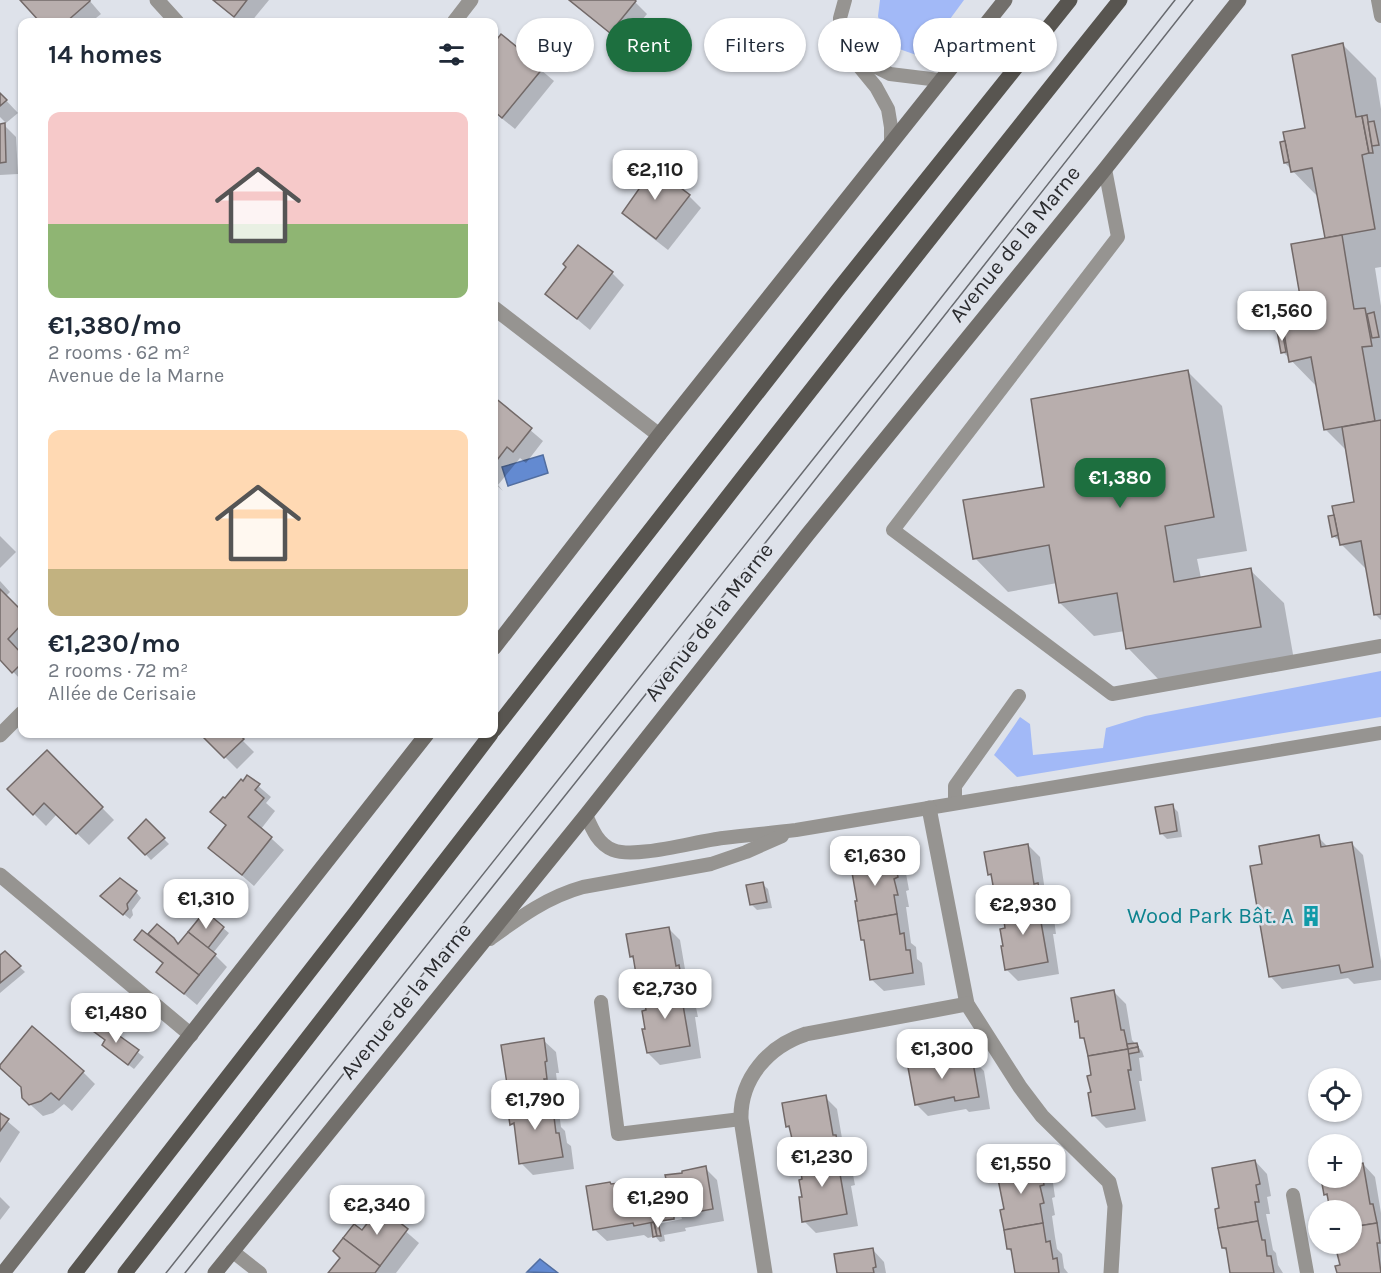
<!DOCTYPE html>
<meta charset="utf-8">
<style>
:root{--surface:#fff;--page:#f2f2f3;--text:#1f2937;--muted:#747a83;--accent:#1d6f3f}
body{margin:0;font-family:Karla,sans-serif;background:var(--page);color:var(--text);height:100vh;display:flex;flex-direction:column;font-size:22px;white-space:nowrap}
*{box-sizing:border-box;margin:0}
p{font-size:20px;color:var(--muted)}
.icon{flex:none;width:33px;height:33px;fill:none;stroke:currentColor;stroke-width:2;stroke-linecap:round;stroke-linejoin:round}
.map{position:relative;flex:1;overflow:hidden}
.sheet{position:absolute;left:18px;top:18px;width:480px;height:720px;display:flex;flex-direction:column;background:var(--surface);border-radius:12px;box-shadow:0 2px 4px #0004}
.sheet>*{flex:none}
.banner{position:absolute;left:516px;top:18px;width:570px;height:54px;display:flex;gap:12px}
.buttons{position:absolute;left:1308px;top:1068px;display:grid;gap:12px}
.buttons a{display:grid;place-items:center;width:54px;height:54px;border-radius:50%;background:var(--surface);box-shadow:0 2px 4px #0004;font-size:30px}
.price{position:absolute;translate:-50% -51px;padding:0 14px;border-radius:12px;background:#fff;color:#222;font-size:20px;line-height:39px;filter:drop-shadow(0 2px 3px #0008)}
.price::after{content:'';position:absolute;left:50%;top:36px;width:18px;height:14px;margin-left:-9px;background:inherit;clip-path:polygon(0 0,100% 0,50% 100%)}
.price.active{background:var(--accent);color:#fff}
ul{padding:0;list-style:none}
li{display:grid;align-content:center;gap:12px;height:318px;padding:0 30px}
li span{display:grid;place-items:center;height:186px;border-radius:12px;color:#555}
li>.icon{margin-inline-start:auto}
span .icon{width:108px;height:108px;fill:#fffc;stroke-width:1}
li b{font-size:26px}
h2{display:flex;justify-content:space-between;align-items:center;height:72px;padding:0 30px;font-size:26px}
.chip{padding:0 21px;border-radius:27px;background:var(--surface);box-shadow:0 2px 4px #0004;font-size:21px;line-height:54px}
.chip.active{background:var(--accent);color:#fff}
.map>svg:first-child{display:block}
</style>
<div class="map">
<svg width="1381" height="1273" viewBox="0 0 1381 1273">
<rect width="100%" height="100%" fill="#dee2ea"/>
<g fill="#a2b9f7">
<polygon points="880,0 964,0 922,57 885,44 878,16"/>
<polygon points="1381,671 1381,717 1017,777 994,755 1020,717 1030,724 1033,755 1103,748 1106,728 1145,716"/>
</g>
<g fill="#638ad1" stroke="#526ea0" stroke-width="1.5">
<polygon points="543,455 548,473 508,486 502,467"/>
<polygon points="540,1259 558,1273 527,1272"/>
</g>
<g fill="#0003" fill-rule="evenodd">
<polygon points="22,0 89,0 101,14 91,22 42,22"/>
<polygon points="213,0 269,0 251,22 240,22"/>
<polygon points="571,0 633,0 647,14 622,44"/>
<polygon points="501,36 554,81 515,129 494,112 494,45"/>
<polygon points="1342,44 1376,78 1381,109 1381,267 1375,268 1381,306 1381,620 1375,614 1368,571 1341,544 1340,541 1333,536 1355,503 1347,451 1325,429 1319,389 1283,352 1282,332 1286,336 1306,320 1326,239 1319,198 1285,163 1307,129"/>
<polygon points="0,94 18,113 6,123 0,117"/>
<polygon points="0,125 4,125 16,137 18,174 0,175"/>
<polygon points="689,196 701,208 668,250 636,225 624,213"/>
<polygon points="612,273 624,285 590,330 547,294"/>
<polygon points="1188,372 1222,406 1247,551 1197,559 1201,578 1250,570 1284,603 1294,660 1161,682 1128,648 1125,631 1094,636 1060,603 1057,583 1008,592 975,558 1046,488"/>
<polygon points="494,399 543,441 526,463 520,458 498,485 503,491 494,483"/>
<polygon points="0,536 16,552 0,568"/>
<polygon points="0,581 10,592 6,596 22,613 22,648 19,652 22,656 22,681 0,658"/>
<polygon points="202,734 236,734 254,752 237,769"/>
<polygon points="47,752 114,820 89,845 57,814 46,826 9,789"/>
<polygon points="248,777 271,797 266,803 275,811 261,829 284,850 254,886 210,848 227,827 212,812"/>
<polygon points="1172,806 1178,812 1182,837 1167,839 1161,833"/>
<polygon points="146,821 169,844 151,860 130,838"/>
<polygon points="1318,837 1328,847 1351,843 1363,855 1381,961 1381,980 1354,984 1348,978 1282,989 1270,976 1264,865"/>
<polygon points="1028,845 1040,857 1045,891 1056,904 1057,910 1053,911 1056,934 1053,934 1059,974 1018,981 1006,969 1005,947 1007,929 1001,896 995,891 993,878 990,874"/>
<polygon points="893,856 905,868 909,890 906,891 909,907 906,907 911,943 916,947 917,959 922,963 925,985 884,991 871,979 866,943 863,940"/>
<polygon points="762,884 768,889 772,908 757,910 751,904"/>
<polygon points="136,892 141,898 132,910 133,915 130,919 108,902"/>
<polygon points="157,926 179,945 223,928 229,933 213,953 227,967 197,1005 158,972 164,965 136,940 149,936"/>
<polygon points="668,928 680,940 686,975 690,979 698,1017 695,1017 701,1058 660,1065 648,1053 648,1012 642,978 637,973 635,960 631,957"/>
<polygon points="5,953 25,972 0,993 0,957"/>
<polygon points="1114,992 1126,1004 1132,1040 1142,1051 1144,1057 1139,1058 1142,1081 1139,1081 1146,1121 1106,1128 1094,1116 1093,1077 1087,1043 1082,1037 1080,1024 1076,1021"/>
<polygon points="100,1024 144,1057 134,1069 109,1050"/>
<polygon points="543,1040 556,1052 559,1073 556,1073 558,1091 556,1091 561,1127 565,1131 567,1143 571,1146 574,1169 533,1175 521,1163 516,1128 512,1124"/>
<polygon points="947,1059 951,1063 972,1059 984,1071 990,1109 969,1112 966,1109 928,1116 916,1104 932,1061"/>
<polygon points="83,1072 95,1084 72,1111 64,1104 53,1113 43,1116 23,1098"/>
<polygon points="825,1097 837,1109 843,1144 848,1149 855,1185 851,1186 858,1226 816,1233 804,1221 804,1180 798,1147 794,1142 792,1130 787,1126"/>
<polygon points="0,1115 20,1132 0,1163"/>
<polygon points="1255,1161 1267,1174 1271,1196 1267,1197 1270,1214 1266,1214 1273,1250 1276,1253 1278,1265 1283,1273 1231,1273 1228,1252 1223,1248 1220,1210"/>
<polygon points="1039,1163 1052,1176 1055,1197 1052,1198 1055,1215 1052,1216 1055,1237 1057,1249 1062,1254 1064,1268 1068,1273 1016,1273 1013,1253 1008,1249 1005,1211"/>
<polygon points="1363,1164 1375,1177 1381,1213 1381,1273 1338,1273 1341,1266 1340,1244 1352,1244 1352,1210 1332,1210 1329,1198 1325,1194 1322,1178 1352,1178 1352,1166"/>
<path d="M705 1168 717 1180 724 1221 685 1228 686 1231 664 1235 665 1241 660 1242 655 1236 648 1238 644 1235 607 1241 594 1229 627 1183 631 1187 668 1180ZM681 1216 682 1219 658 1224 655 1221Z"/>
<polygon points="0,1197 10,1207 0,1220"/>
<polygon points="380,1209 419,1243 396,1273 330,1273"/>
<polygon points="872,1249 884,1262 886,1273 838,1273"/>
</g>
<g fill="#b8aead" stroke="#726968" stroke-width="1.5">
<polygon points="20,0 90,0 90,1 66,22 40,22"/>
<polygon points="213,0 247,0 234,17"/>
<polygon points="569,0 635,0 636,1 610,33"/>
<polygon points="501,34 543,68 502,118 494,111 494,43"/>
<polygon points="1343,43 1356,117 1362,116 1369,153 1362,155 1375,229 1325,238 1312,168 1291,172 1283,132 1305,128 1292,55"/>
<polygon points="0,93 7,100 0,106"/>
<polygon points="1367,115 1373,153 1369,153 1362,116"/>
<polygon points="1374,121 1379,145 1372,146 1368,122"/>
<polygon points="5,123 6,162 0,163 0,124"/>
<polygon points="1285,141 1289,162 1284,163 1280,142"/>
<polygon points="648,163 690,195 656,239 622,213 639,189 632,184"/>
<polygon points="1342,235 1354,309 1365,308 1372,346 1362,347 1375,421 1324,430 1311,357 1289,362 1282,322 1304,319 1291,244"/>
<polygon points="578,245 613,272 577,319 545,294 566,267 563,264"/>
<polygon points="1374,312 1379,337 1372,338 1367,314"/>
<polygon points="1282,330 1286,352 1281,353 1277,331"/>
<polygon points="1188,370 1214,517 1165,526 1174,582 1251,568 1261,627 1126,649 1117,593 1059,603 1049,545 973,559 963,500 1044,487 1031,399"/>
<polygon points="494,397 532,428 513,452 507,447 494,464"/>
<polygon points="1381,420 1381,614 1374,615 1361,541 1340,545 1332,506 1354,502 1342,427"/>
<polygon points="1334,515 1338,535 1332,537 1328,516"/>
<polygon points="0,589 22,611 22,624 8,639 22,654 22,663 12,673 0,660"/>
<polygon points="200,734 238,734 244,739 224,758"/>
<polygon points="47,750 103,807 76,834 44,803 33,815 7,789"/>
<polygon points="247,775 260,784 255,790 264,798 248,817 272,837 242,875 208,848 226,825 210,812 223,797 225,798 241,779 243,781"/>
<polygon points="1173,804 1177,831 1160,834 1155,807"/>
<polygon points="146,819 165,838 145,855 128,838"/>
<polygon points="1319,835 1321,847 1352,842 1373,967 1341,973 1339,965 1269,977 1250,866 1262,864 1259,846"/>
<polygon points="1028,844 1034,884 1038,883 1041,902 1002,909 998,891 994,891 991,874 988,875 984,852"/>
<polygon points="893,854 898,877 894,879 898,895 894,895 897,914 858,921 855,901 857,901 850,861"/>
<polygon points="120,878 137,891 127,904 128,909 123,915 100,896"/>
<polygon points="763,882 767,902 750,905 746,885"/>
<polygon points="1050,896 1051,900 1041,902 1040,898"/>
<polygon points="1051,900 1052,905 1043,907 1041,902"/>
<polygon points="1041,902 1045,922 1041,922 1048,962 1005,970 1001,946 1003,946 1000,929 1005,928 1002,909"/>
<polygon points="205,911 224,927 208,948 188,932"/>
<polygon points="897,914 900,934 904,933 906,950 910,950 913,973 870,980 864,940 861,940 858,921"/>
<polygon points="157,924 174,938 178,944 188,932 216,954 199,975 148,934"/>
<polygon points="669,927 676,966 679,965 683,986 643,993 640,974 636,974 633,956 630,957 626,934"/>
<polygon points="142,930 199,975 184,994 156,972 163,963 134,940"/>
<polygon points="5,951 21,966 0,983 0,955"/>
<polygon points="683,986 686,1005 683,1005 690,1046 647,1053 642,1029 645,1029 642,1011 646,1010 643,993"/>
<polygon points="1114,990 1121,1030 1124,1030 1128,1049 1088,1056 1084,1038 1080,1038 1078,1021 1075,1022 1071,998"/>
<polygon points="100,1022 139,1050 128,1065 102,1045 105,1040 93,1031"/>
<polygon points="32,1026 84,1071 59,1100 51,1093 41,1101 29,1105 22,1098 21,1087 0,1068 0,1065"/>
<polygon points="544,1038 547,1061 545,1062 547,1079 544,1079 547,1098 507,1105 504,1084 507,1084 501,1045"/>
<polygon points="1137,1043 1138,1047 1128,1049 1127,1044"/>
<polygon points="1138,1047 1139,1052 1128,1054 1128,1049"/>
<polygon points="1128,1049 1131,1070 1128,1070 1135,1109 1092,1116 1088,1093 1091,1092 1087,1076 1091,1075 1088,1056"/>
<polygon points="930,1057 931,1060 948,1057 949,1062 972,1057 979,1097 955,1101 954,1097 915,1105 907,1062"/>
<polygon points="826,1095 833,1135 836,1135 840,1154 799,1161 796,1142 793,1143 789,1126 786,1127 782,1103"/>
<polygon points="547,1098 550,1117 554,1117 556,1133 559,1133 563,1157 519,1164 514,1123 510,1125 507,1105"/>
<polygon points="0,1113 9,1119 0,1131"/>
<polygon points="840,1154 844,1174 840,1174 847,1214 802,1222 799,1197 802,1197 799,1180 802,1179 799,1161"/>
<polygon points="1255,1160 1260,1184 1256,1185 1259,1202 1255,1202 1258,1221 1218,1228 1215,1209 1219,1208 1212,1168"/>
<polygon points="1040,1162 1044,1185 1040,1186 1044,1203 1040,1204 1043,1223 1004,1230 1000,1210 1004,1209 996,1169"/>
<polygon points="1363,1163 1370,1204 1373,1204 1377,1223 1352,1227 1352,1210 1330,1210 1327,1194 1324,1195 1321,1178 1352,1178 1352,1165"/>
<polygon points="706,1166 713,1209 674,1216 674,1219 654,1222 647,1182 666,1179 665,1175 682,1173 682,1171"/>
<polygon points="610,1182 611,1184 627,1182 628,1186 647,1182 654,1222 634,1226 633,1223 593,1230 586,1186"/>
<polygon points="380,1207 408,1229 380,1266 343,1238 354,1224 362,1230"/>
<polygon points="1258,1221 1262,1240 1265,1240 1267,1256 1271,1256 1274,1273 1230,1273 1226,1248 1222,1248 1218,1228"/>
<polygon points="654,1222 657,1236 653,1237 651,1223"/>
<polygon points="654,1222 658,1222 661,1236 657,1236"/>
<polygon points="1043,1223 1046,1242 1050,1241 1053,1259 1057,1258 1059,1273 1015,1273 1011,1249 1007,1249 1004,1230"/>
<polygon points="1377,1223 1380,1243 1377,1243 1381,1273 1337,1273 1335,1266 1340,1265 1336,1249 1340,1248 1339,1244 1352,1244 1352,1227"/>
<polygon points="343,1238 380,1266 375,1273 328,1273 340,1258 333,1251"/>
<polygon points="873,1248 876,1267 873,1268 874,1273 837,1273 834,1254"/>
</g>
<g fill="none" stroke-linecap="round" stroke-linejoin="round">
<g stroke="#969491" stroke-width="14">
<polyline points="845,0 840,18 840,31 844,48 876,87 888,109 891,127 891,142"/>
<polyline points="1378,0 1381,16"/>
<polyline points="856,57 890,74 939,80"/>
<polyline points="1105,169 1118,237 893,530 1112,694 1381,646"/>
<polyline points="955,803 955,786 1019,696"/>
<path d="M586 815C592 829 598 844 613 850 636 859 696 841 723 838 747 835 772 833 796 830L1381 733"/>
<path d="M490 939C520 917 547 897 583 887L711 864 746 852 782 836"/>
<polyline points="601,1002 618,1134 741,1119"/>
<polyline points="1293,1195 1307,1273"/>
<polyline points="232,1251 260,1273"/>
</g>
<g stroke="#969491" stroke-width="15">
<polyline points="157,0 177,22"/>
<polyline points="454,22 471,0"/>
<polyline points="494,308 659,435"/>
<polyline points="0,735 22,713"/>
<polyline points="929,808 967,1004 1020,1087 1042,1116 1109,1182 1115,1206 1111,1273"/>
<polyline points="0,875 191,1035"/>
<path d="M765 1273 741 1119C740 1078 769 1046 806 1034L967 1004"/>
</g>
<g stroke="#726f6b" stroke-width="15">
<polyline points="494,648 659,435 1005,0"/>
<polyline points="3,1273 427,734"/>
<polyline points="215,1273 586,815 808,534 1105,169 1239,0"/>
</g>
<g stroke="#585550" stroke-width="15">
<polyline points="494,730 837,291 1070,0"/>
<polyline points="75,1273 355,913 491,734"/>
<path d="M125 1273C456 848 783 420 1120 0"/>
</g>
<g stroke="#686a6f" stroke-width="1.5">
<polyline points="166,1273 911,336 1175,0"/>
<polyline points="185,1273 673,660 1193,0"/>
</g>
</g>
<defs>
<symbol id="building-bare" viewBox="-9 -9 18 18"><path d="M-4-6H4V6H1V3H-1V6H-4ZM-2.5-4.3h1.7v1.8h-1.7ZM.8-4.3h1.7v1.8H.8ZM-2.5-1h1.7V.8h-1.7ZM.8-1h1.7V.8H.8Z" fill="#0f9aa8" stroke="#dee2ea" stroke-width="2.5" paint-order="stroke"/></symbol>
</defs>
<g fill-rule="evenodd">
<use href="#building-bare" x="1296" y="901" width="30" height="30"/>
</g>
<g text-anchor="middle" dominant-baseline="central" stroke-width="5" stroke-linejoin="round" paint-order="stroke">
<g font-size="22" fill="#2b2c2f" stroke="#dee2ea">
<text transform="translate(1015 244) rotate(-51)">Avenue de la Marne</text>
<text transform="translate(709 622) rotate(-52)">Avenue de la Marne</text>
<text transform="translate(406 1001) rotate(-51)">Avenue de la Marne</text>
</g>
<g font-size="22" fill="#0d838f" stroke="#dee2ea" text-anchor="end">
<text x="1294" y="916">Wood Park Bât. A</text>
</g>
</g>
</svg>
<div class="buttons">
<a><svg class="icon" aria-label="locate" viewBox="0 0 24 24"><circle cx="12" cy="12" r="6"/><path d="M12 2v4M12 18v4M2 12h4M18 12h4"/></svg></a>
<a>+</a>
<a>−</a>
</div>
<b class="price" style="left:655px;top:201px">€2,110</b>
<b class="price" style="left:1282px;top:342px">€1,560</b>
<b class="price active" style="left:1120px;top:509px">€1,380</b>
<b class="price" style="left:875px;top:887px">€1,630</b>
<b class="price" style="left:206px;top:930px">€1,310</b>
<b class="price" style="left:1023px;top:936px">€2,930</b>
<b class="price" style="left:665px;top:1020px">€2,730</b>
<b class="price" style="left:116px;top:1044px">€1,480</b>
<b class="price" style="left:942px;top:1080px">€1,300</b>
<b class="price" style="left:535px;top:1131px">€1,790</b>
<b class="price" style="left:822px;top:1188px">€1,230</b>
<b class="price" style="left:1021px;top:1195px">€1,550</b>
<b class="price" style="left:658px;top:1229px">€1,290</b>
<b class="price" style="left:377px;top:1236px">€2,340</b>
<div class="banner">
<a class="chip">Buy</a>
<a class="chip active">Rent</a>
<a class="chip">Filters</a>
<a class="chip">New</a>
<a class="chip">Apartment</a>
</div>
<section class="sheet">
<h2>14 homes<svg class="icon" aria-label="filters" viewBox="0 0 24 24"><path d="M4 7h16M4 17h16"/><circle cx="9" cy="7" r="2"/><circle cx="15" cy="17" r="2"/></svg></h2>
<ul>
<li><span style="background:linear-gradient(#f6c9c9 60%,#8fb573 0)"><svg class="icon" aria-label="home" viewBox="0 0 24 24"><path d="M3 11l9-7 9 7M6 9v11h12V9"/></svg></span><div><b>€1,380/mo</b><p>2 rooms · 62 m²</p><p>Avenue de la Marne</p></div></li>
<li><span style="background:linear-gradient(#ffd9b3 75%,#c2b280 0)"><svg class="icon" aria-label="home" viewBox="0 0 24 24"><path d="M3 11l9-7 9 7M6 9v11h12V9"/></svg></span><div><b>€1,230/mo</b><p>2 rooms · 72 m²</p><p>Allée de Cerisaie</p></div></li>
</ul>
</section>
</div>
